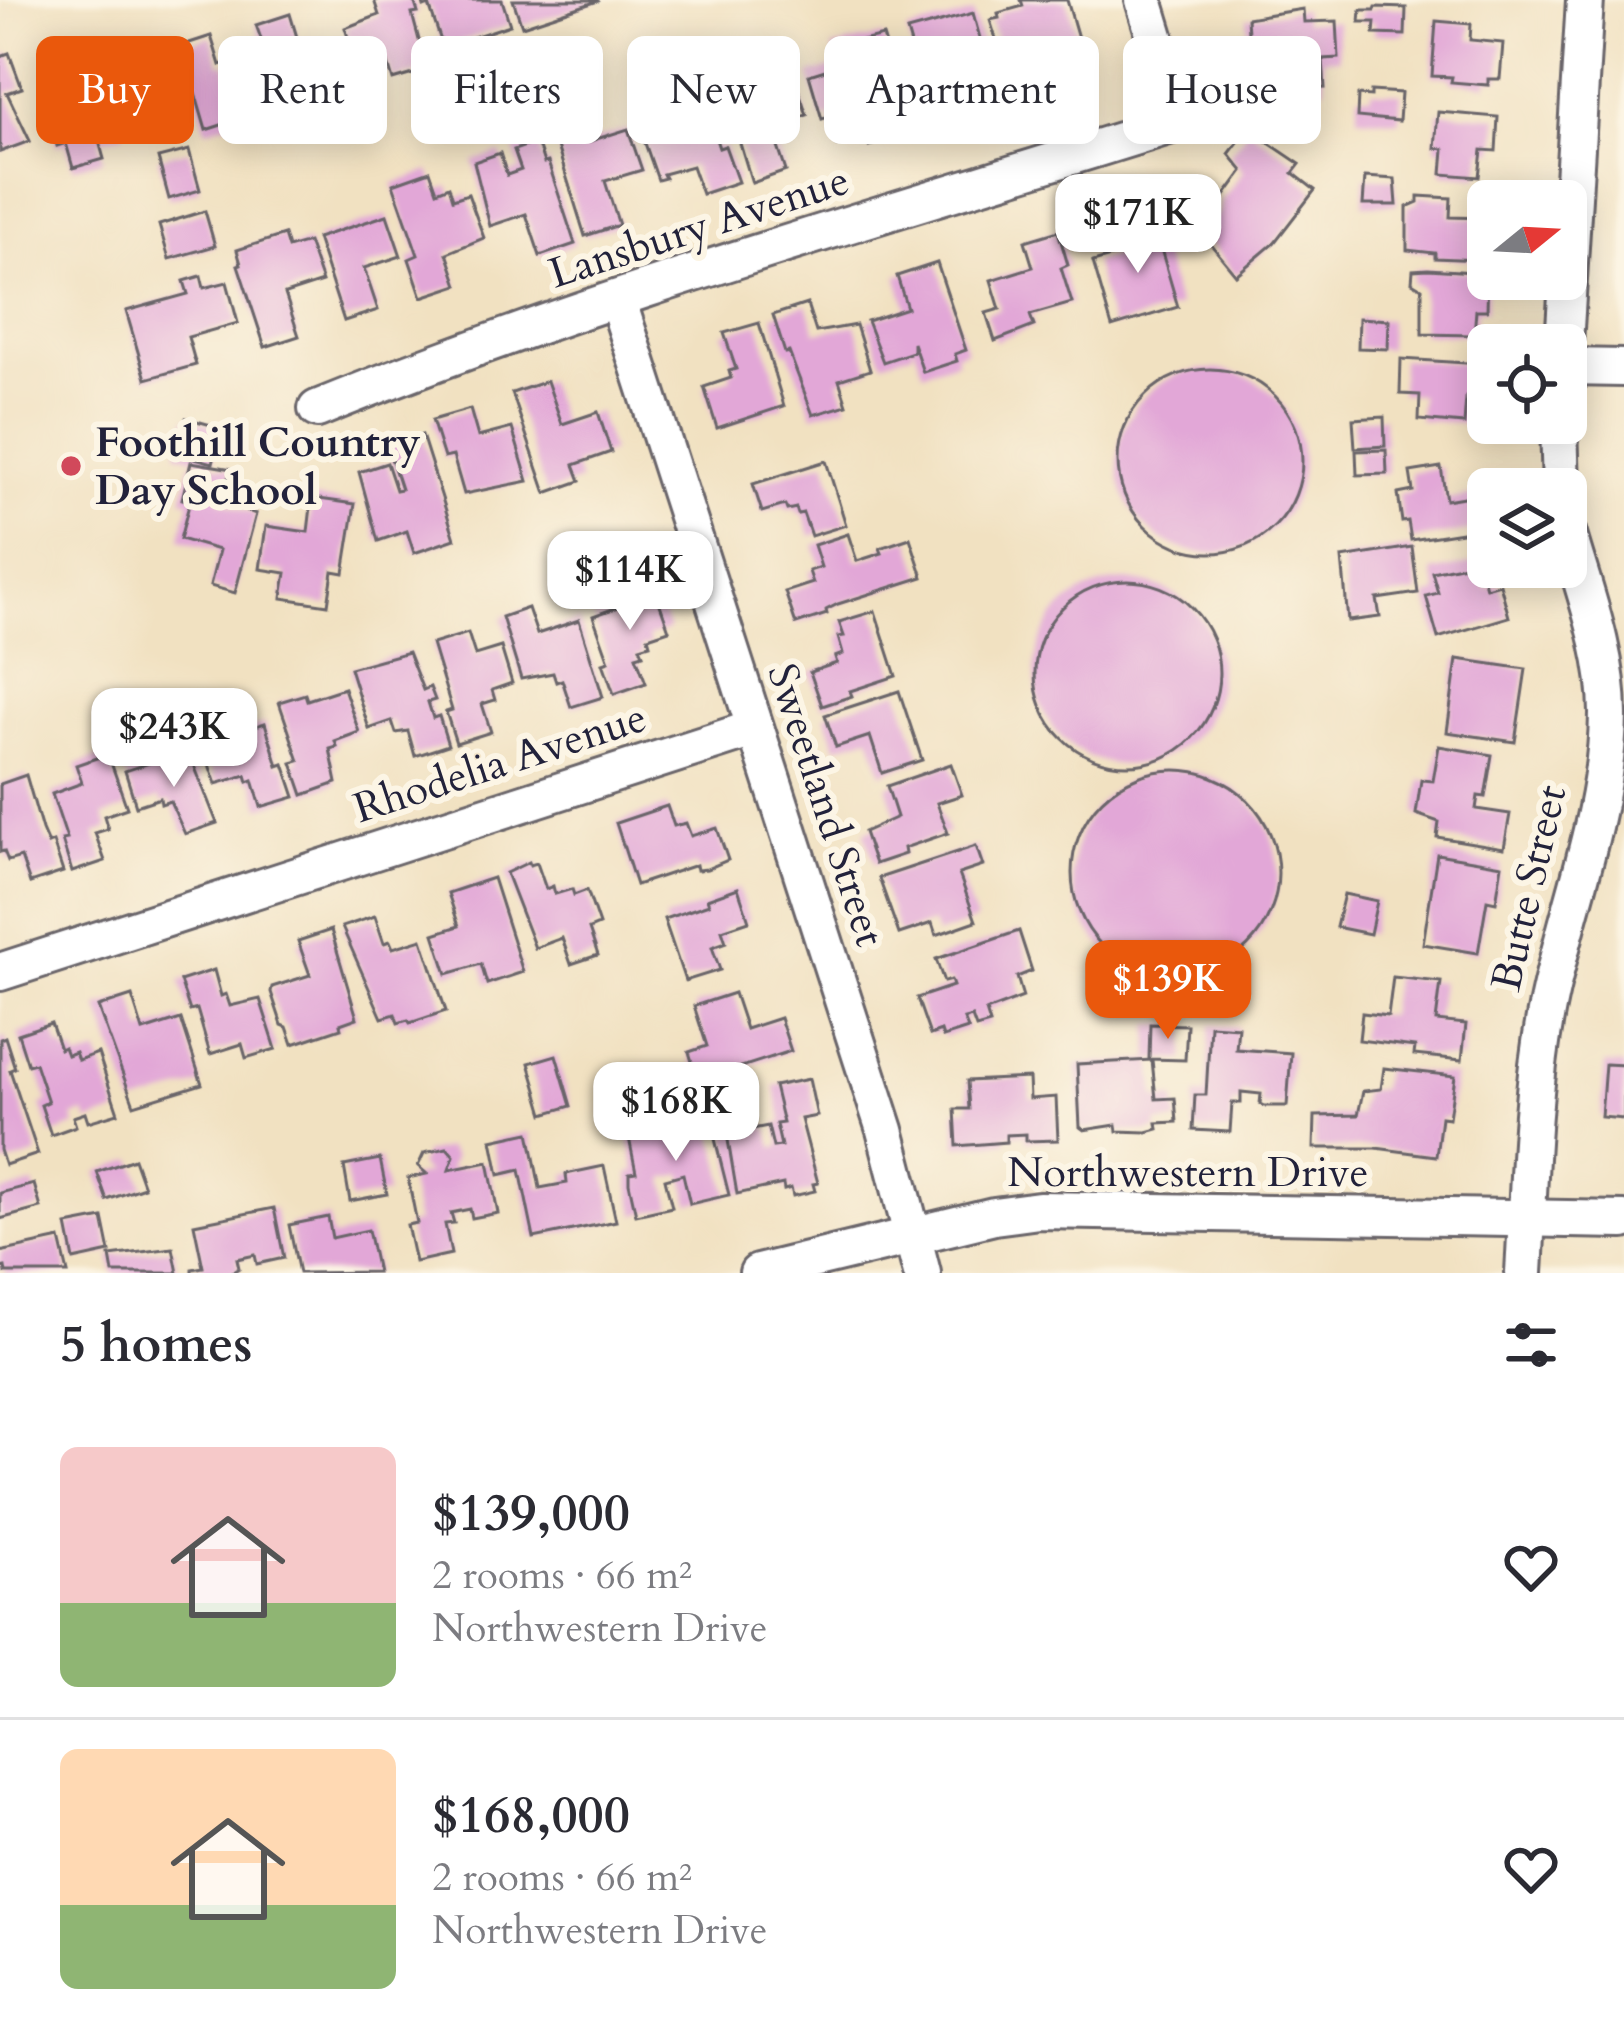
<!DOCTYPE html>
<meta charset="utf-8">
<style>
:root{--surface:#fff;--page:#f2f2f3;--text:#2b2b33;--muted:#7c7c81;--line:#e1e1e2;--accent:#ea580c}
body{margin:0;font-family:Cardo,serif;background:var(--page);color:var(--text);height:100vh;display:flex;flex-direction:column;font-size:45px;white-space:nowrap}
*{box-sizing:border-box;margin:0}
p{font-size:39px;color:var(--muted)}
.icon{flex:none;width:66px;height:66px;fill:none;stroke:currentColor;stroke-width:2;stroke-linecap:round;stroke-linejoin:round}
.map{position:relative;height:1273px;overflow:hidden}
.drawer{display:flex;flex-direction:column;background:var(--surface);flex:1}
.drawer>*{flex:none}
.top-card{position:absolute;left:36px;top:36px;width:1554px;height:108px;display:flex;gap:24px}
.needle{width:78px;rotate:72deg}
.tools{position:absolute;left:1467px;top:180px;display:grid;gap:24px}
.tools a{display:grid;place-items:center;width:120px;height:120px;border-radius:18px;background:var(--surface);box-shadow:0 6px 30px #0003;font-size:60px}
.price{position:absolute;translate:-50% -102px;padding:0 27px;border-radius:24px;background:#fff;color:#222;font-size:39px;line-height:78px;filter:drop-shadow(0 3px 6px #0008)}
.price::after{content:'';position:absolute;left:50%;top:72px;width:36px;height:27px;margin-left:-18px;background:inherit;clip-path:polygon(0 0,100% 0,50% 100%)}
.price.on{background:var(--accent);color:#fff}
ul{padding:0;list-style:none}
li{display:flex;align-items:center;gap:36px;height:300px;padding:0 60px}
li+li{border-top:3px solid var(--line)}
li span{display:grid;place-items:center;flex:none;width:336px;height:240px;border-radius:18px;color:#555}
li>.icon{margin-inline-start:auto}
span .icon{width:144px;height:144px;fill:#fffc;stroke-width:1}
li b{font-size:51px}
h2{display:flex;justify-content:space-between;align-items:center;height:144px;padding:0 60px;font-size:51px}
.pill{padding:0 42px;border-radius:18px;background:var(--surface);box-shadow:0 6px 30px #0003;font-size:42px;line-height:108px}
.pill.on{background:var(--accent);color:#fff}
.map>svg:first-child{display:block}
</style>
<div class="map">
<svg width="1624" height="1273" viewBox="0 0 1624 1273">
<rect width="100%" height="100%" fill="#fcf5e5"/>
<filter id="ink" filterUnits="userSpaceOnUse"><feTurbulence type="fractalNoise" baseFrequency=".00833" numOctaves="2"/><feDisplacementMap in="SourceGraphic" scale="24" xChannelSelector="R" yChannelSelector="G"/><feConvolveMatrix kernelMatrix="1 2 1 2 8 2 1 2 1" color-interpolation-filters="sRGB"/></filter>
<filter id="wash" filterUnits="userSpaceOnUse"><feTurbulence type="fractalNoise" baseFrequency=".004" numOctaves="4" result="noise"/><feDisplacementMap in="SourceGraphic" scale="48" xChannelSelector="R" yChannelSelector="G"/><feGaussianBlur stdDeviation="2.7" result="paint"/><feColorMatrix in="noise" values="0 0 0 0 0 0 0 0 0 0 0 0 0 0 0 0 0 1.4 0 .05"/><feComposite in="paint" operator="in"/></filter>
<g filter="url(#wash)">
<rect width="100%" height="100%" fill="#f1e1c1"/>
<g id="blocks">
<g fill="#e2a7d7">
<polygon points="374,0 414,0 418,13 412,14 427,70 393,80 388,63 359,72 345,28 379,15"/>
<polygon points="422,0 502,0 510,25 443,47 429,5 424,7"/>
<polygon points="513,0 597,0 598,1 522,26"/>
<polygon points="1021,0 1067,0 1078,38 1033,51 1041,78 1011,86 990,20 999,18 998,13 1023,6"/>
<polygon points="1376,7 1406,8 1405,35 1374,34 1375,22 1360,22 1361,10 1375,10"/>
<polygon points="1303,9 1304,22 1337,21 1339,58 1323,59 1325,88 1280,91 1277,48 1249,49 1247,18"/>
<polygon points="973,13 988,67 946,80 953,106 925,114 915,81 921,79 907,31"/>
<polygon points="290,14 299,44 305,42 307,49 335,40 348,80 316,90 322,108 290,118 256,25"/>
<polygon points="1436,21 1471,24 1470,40 1503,43 1500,79 1488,79 1488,85 1451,82 1452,77 1432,76"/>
<polygon points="211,36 220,65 226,63 229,77 260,68 277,125 257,131 252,115 206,130 192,82 186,84 174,48"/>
<polygon points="883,36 888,52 873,57 881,82 887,80 892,92 906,135 869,146 858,110 854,112 862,139 837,146 829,119 849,110 822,119 809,75 838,66 832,48"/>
<polygon points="9,53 22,88 7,93 30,141 0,152 0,56"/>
<polygon points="104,60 125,134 99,141 104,159 73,168 66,143 57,146 52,129 70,124 56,74"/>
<polygon points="741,74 746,89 793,74 807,115 771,126 786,171 752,183 721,81"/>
<polygon points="1371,91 1401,93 1399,121 1357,117 1358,95 1371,96"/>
<polygon points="693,94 700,112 706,110 719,148 725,146 738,182 702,194 692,166 663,174 665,178 658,180 641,132 660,126 654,108"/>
<polygon points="1438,112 1498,117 1496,151 1482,150 1479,177 1442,174 1444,149 1435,148"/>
<polygon points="584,120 590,141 628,129 642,170 605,181 619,225 585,236 552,130"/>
<polygon points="1248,129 1300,164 1293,173 1315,190 1274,243 1236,275 1199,230 1218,214 1221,201 1243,171 1229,154"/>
<polygon points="537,142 544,163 548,162 575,244 540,256 526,214 490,226 474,162 500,153 507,175 521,170 514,150"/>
<polygon points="189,150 200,190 169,199 158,158"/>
<polygon points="430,171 437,191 449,186 453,199 468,194 484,238 447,253 458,285 422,297 409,259 418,255 393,184"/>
<polygon points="1365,177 1395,179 1397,205 1363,205"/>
<polygon points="1418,196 1451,198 1450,217 1485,218 1480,260 1435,258 1435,253 1407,250 1407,207 1418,202"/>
<polygon points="205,211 215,246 169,259 159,225"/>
<polygon points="1158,214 1168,248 1161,249 1178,307 1112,327 1093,262 1135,250 1128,223"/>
<polygon points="387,215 401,256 364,268 378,310 344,321 317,238"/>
<polygon points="1058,231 1068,265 1061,268 1072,303 1030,315 1034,326 995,341 986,313 1000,309 991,280 1033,267 1025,241"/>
<polygon points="284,235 288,248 308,242 322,282 285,294 299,336 265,347 238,265 241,264 237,250"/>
<polygon points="937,263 966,350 955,354 957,361 923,372 913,343 913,352 883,362 867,321 907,308 897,276"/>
<polygon points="1428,269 1488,273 1487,310 1476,310 1474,335 1422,334 1422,288 1412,282 1413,270"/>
<polygon points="201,276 204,288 227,282 238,323 188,337 196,365 146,379 126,311 188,294 184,281"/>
<polygon points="807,304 816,332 856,325 870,370 839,380 847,405 813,415 789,352 785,353 773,315"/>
<polygon points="1359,318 1389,320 1388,349 1358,348"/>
<polygon points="759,323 784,406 717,428 704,387 731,378 729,371 736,369 724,333"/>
<polygon points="1401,359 1482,364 1481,398 1466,397 1464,424 1419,420 1420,395 1400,394"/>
<circle cx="1210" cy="461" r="92"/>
<polygon points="547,381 562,424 598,412 611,452 574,465 580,481 546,493 512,393"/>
<polygon points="470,409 478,437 512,428 528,481 464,494 453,456 444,458 432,420"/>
<polygon points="1384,417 1385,446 1355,448 1353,419"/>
<polygon points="186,418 222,428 213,463 176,453"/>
<polygon points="422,435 455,539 414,553 407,531 378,541 359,472 387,463 396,490 401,489 387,446"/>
<polygon points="1386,450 1387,474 1357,475 1356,451"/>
<polygon points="826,461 846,525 811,536 803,513 798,514 796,508 787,510 785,505 762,512 753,484"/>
<polygon points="191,462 232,469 220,501 256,514 235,593 210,586 219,550 180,539 190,501 182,499"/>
<polygon points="1441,467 1446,500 1487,493 1488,528 1411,540 1408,521 1402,522 1398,494 1413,491 1410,472"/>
<polygon points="312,498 355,504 344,573 333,571 328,605 282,598 286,573 260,569 266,526 308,532"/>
<polygon points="848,534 857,561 882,553 880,548 910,538 923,577 838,604 826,610 827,614 796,624 785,592 813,583 809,571 821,567 814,545"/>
<polygon points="1412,547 1418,593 1377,599 1380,617 1348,621 1342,558"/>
<polygon points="1479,562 1486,588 1500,584 1509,617 1438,638 1426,596 1438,593 1432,572"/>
<polygon points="650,576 669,630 648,637 650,644 640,647 643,654 636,656 646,683 614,694 603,663 609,661 593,616 624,605 618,588"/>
<circle cx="1127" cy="673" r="92"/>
<polygon points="528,608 537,634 579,620 603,697 571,707 562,680 556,682 553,673 521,679 502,617"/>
<polygon points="875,611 896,676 850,691 852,696 822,706 810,672 837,663 835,657 843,654 838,637 844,636 839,622"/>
<polygon points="468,633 475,655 501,647 512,683 492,690 495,700 482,704 491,732 456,743 446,712 452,710 432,644"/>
<polygon points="408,652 423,690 430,687 435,700 428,702 433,718 439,716 448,745 415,756 408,731 396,733 392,721 369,729 350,668"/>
<polygon points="1457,659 1526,669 1515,742 1447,732"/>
<polygon points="344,688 359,732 335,741 337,747 330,749 337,783 303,795 292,763 299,761 279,702 305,694 307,700"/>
<polygon points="899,691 922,760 882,773 870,736 836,747 825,715"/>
<polygon points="227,700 237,732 265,723 278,766 284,764 295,797 261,807 253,780 248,782 246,775 216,784 190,712"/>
<polygon points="1439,746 1492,755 1485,797 1478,796 1476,809 1510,814 1504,848 1437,837 1439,822 1416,814 1421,780 1433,781"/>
<polygon points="188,750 217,823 185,834 170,801 161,804 160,798 136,806 125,771"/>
<polygon points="108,754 127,808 104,816 108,829 95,833 105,861 72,872 62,840 67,839 52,794 82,783 76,765"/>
<polygon points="951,764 962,795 937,803 948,833 904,848 905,854 875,864 864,832 897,817 887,786"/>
<circle cx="1175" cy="873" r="103"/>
<polygon points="26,775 42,830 48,844 53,842 63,872 30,883 21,857 8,861 4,851 0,852 0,784"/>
<polygon points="667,806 674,826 686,823 691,836 717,828 728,860 707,869 697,870 696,865 636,885 616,823"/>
<polygon points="976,846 983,866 959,874 976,921 936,935 932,923 899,934 879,878"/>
<polygon points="1437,854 1502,865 1496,902 1487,900 1478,953 1423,944"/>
<polygon points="529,862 530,865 537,863 546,889 553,886 555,894 572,889 574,895 587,890 599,925 589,929 598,955 571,964 562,938 535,948 506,873"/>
<polygon points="493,878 523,972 487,984 481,964 447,974 434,934 459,926 448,893"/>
<polygon points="738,888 749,921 722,930 726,942 712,947 720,970 685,981 664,919 709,904 707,899"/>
<polygon points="1344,894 1377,901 1370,934 1336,927"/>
<polygon points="375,916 384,943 390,941 393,948 422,939 446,1011 410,1023 408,1020 398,1023 395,1014 382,1018 342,927"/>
<polygon points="331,930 357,1018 340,1024 341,1028 293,1044 287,1027 282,1025 271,992 272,987 310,975 298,941"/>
<polygon points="1019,931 1032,971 1017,977 1023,997 986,1011 990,1024 976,1028 972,1017 964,1019 968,1029 943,1037 941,1031 930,1035 917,998 953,986 951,980 944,982 936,959"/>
<polygon points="214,970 221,996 226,994 230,1006 260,999 276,1049 246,1058 242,1044 210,1054 197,1009 190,1011 180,981"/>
<polygon points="1393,977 1441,982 1436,1021 1466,1024 1462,1060 1414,1055 1415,1047 1359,1040 1362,1013 1388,1016"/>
<polygon points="734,993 746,1029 780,1018 791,1051 698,1081 689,1052 707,1046 694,1006"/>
<polygon points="132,996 143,1031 181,1019 202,1084 134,1105 98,1007"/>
<polygon points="51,1023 60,1049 64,1047 67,1055 75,1052 78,1060 98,1053 118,1113 88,1122 85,1113 73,1117 76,1126 51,1135 41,1105 48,1102 35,1063 28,1065 18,1034"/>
<polygon points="1150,1024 1187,1025 1185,1060 1149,1059"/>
<polygon points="1210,1025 1238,1027 1236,1049 1291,1053 1287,1106 1264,1106 1260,1104 1261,1094 1241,1092 1241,1103 1232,1103 1230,1132 1193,1130 1195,1095 1206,1095"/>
<polygon points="5,1037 15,1068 10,1070 38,1154 5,1165 0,1150 0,1039"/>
<polygon points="556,1055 571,1106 544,1114 529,1063"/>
<polygon points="1152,1060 1156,1099 1175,1098 1177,1122 1157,1123 1158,1129 1147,1132 1117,1131 1116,1125 1084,1130 1080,1127 1077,1064"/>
<polygon points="1605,1064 1624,1065 1624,1119 1601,1117"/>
<polygon points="1384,1068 1455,1076 1449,1118 1441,1117 1436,1156 1376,1148 1314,1148 1315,1116 1358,1115 1363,1091 1381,1089"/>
<polygon points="1029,1078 1030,1099 1056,1097 1058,1140 1026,1141 1026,1134 1006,1135 1006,1142 957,1146 955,1109 969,1109 967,1081"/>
<polygon points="809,1079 817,1116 801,1119 818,1183 813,1184 815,1191 793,1196 791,1188 784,1190 783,1184 737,1194 727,1134 768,1126 773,1147 781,1146 776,1124 783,1123 774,1086"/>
<polygon points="709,1115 729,1195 690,1204 683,1174 665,1179 672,1207 636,1215 629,1183 629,1173 636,1172 628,1133"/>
<polygon points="529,1132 540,1188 567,1183 566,1174 604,1166 616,1221 534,1238 520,1170 499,1175 492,1140"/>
<polygon points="447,1148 454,1156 449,1170 488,1162 498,1213 472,1218 470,1209 451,1213 454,1223 445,1224 451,1254 415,1262 407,1225 417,1223 408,1178 427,1174 418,1166 424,1153"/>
<polygon points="134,1159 144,1187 107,1200 97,1172"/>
<polygon points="380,1159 387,1194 350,1201 344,1166"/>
<polygon points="34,1184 41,1208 0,1219 0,1193"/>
<polygon points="274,1208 284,1258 257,1264 255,1255 237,1259 239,1268 231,1273 192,1273 192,1269 203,1267 194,1224"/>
<polygon points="328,1217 332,1238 368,1230 377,1272 299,1273 289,1225"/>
<polygon points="103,1218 110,1252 74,1260 67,1225"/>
<polygon points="60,1239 68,1273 6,1273 5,1267 0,1268 0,1252"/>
<polygon points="173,1248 178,1273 113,1273 110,1256"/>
</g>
</g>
</g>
<g filter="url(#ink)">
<use href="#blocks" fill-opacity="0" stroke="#6a656a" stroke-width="3"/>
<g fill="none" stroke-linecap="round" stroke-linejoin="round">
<defs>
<g id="street">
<polyline points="617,299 885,1130 922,1273"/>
<polyline points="1564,345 1585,0"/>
<polyline points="1566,367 1624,368"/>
<path d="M317 409C598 294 892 213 1181 122L1144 0"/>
<polyline points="1559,423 1561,489"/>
<polyline points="0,972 753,729"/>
<polyline points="758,1273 994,1216 1039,1210 1624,1220"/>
<path d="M1524 1273C1529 1188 1530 1102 1545 1018 1563 917 1607 818 1608 714 1608 651 1583 588 1566 528"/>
</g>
</defs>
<use href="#street" stroke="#6a656a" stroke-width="42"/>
<use href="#street" stroke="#fff" stroke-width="36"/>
</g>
</g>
<circle fill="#d1495b" stroke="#fcf5e5" stroke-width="4.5" cx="71" cy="466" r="12"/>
<g text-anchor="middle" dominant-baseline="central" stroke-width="12" stroke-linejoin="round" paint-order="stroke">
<g font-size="42" fill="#22223b" stroke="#fcf5e5">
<text transform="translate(699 227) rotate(-18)">Lansbury Avenue</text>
<text transform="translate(500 763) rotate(-18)">Rhodelia Avenue</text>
<text transform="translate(826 805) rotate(72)">Sweetland Street</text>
<text transform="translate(1529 888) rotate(-77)">Butte Street</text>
<text x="1188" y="1172">Northwestern Drive</text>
</g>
<g font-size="42" font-weight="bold" fill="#22223b" stroke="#fcf5e5" text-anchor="start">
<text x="95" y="442">Foothill Country<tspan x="95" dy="48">Day School</tspan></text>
</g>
</g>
</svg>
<div class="tools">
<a><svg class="needle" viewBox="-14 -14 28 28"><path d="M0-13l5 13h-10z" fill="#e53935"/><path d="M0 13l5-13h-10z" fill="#7c7c81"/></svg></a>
<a><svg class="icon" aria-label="locate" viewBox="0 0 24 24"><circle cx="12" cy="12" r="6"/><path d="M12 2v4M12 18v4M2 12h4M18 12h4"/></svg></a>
<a><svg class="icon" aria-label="layers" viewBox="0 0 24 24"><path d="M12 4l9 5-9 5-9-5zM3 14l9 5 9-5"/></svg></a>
</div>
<b class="price" style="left:1138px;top:276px">$171K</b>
<b class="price" style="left:630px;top:633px">$114K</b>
<b class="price" style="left:174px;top:790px">$243K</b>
<b class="price on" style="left:1168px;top:1042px">$139K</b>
<b class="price" style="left:676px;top:1164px">$168K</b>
<div class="top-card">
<a class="pill on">Buy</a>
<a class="pill">Rent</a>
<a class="pill">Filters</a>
<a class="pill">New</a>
<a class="pill">Apartment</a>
<a class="pill">House</a>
</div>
</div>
<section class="drawer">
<h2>5 homes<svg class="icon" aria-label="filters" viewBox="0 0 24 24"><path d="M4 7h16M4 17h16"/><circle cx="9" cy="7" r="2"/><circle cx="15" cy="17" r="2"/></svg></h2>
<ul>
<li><span style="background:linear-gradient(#f6c9c9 65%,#8fb573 0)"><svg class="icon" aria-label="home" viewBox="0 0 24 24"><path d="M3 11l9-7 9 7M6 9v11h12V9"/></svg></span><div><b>$139,000</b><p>2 rooms · 66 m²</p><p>Northwestern Drive</p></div><svg class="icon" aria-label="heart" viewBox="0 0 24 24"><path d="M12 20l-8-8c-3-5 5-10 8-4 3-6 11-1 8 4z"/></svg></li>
<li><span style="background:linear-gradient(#ffd9b3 65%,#8fb573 0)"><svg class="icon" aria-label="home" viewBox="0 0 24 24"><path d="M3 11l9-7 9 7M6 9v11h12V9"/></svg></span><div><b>$168,000</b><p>2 rooms · 66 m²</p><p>Northwestern Drive</p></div><svg class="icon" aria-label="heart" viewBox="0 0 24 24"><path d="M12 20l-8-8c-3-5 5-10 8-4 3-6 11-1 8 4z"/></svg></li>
</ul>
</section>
